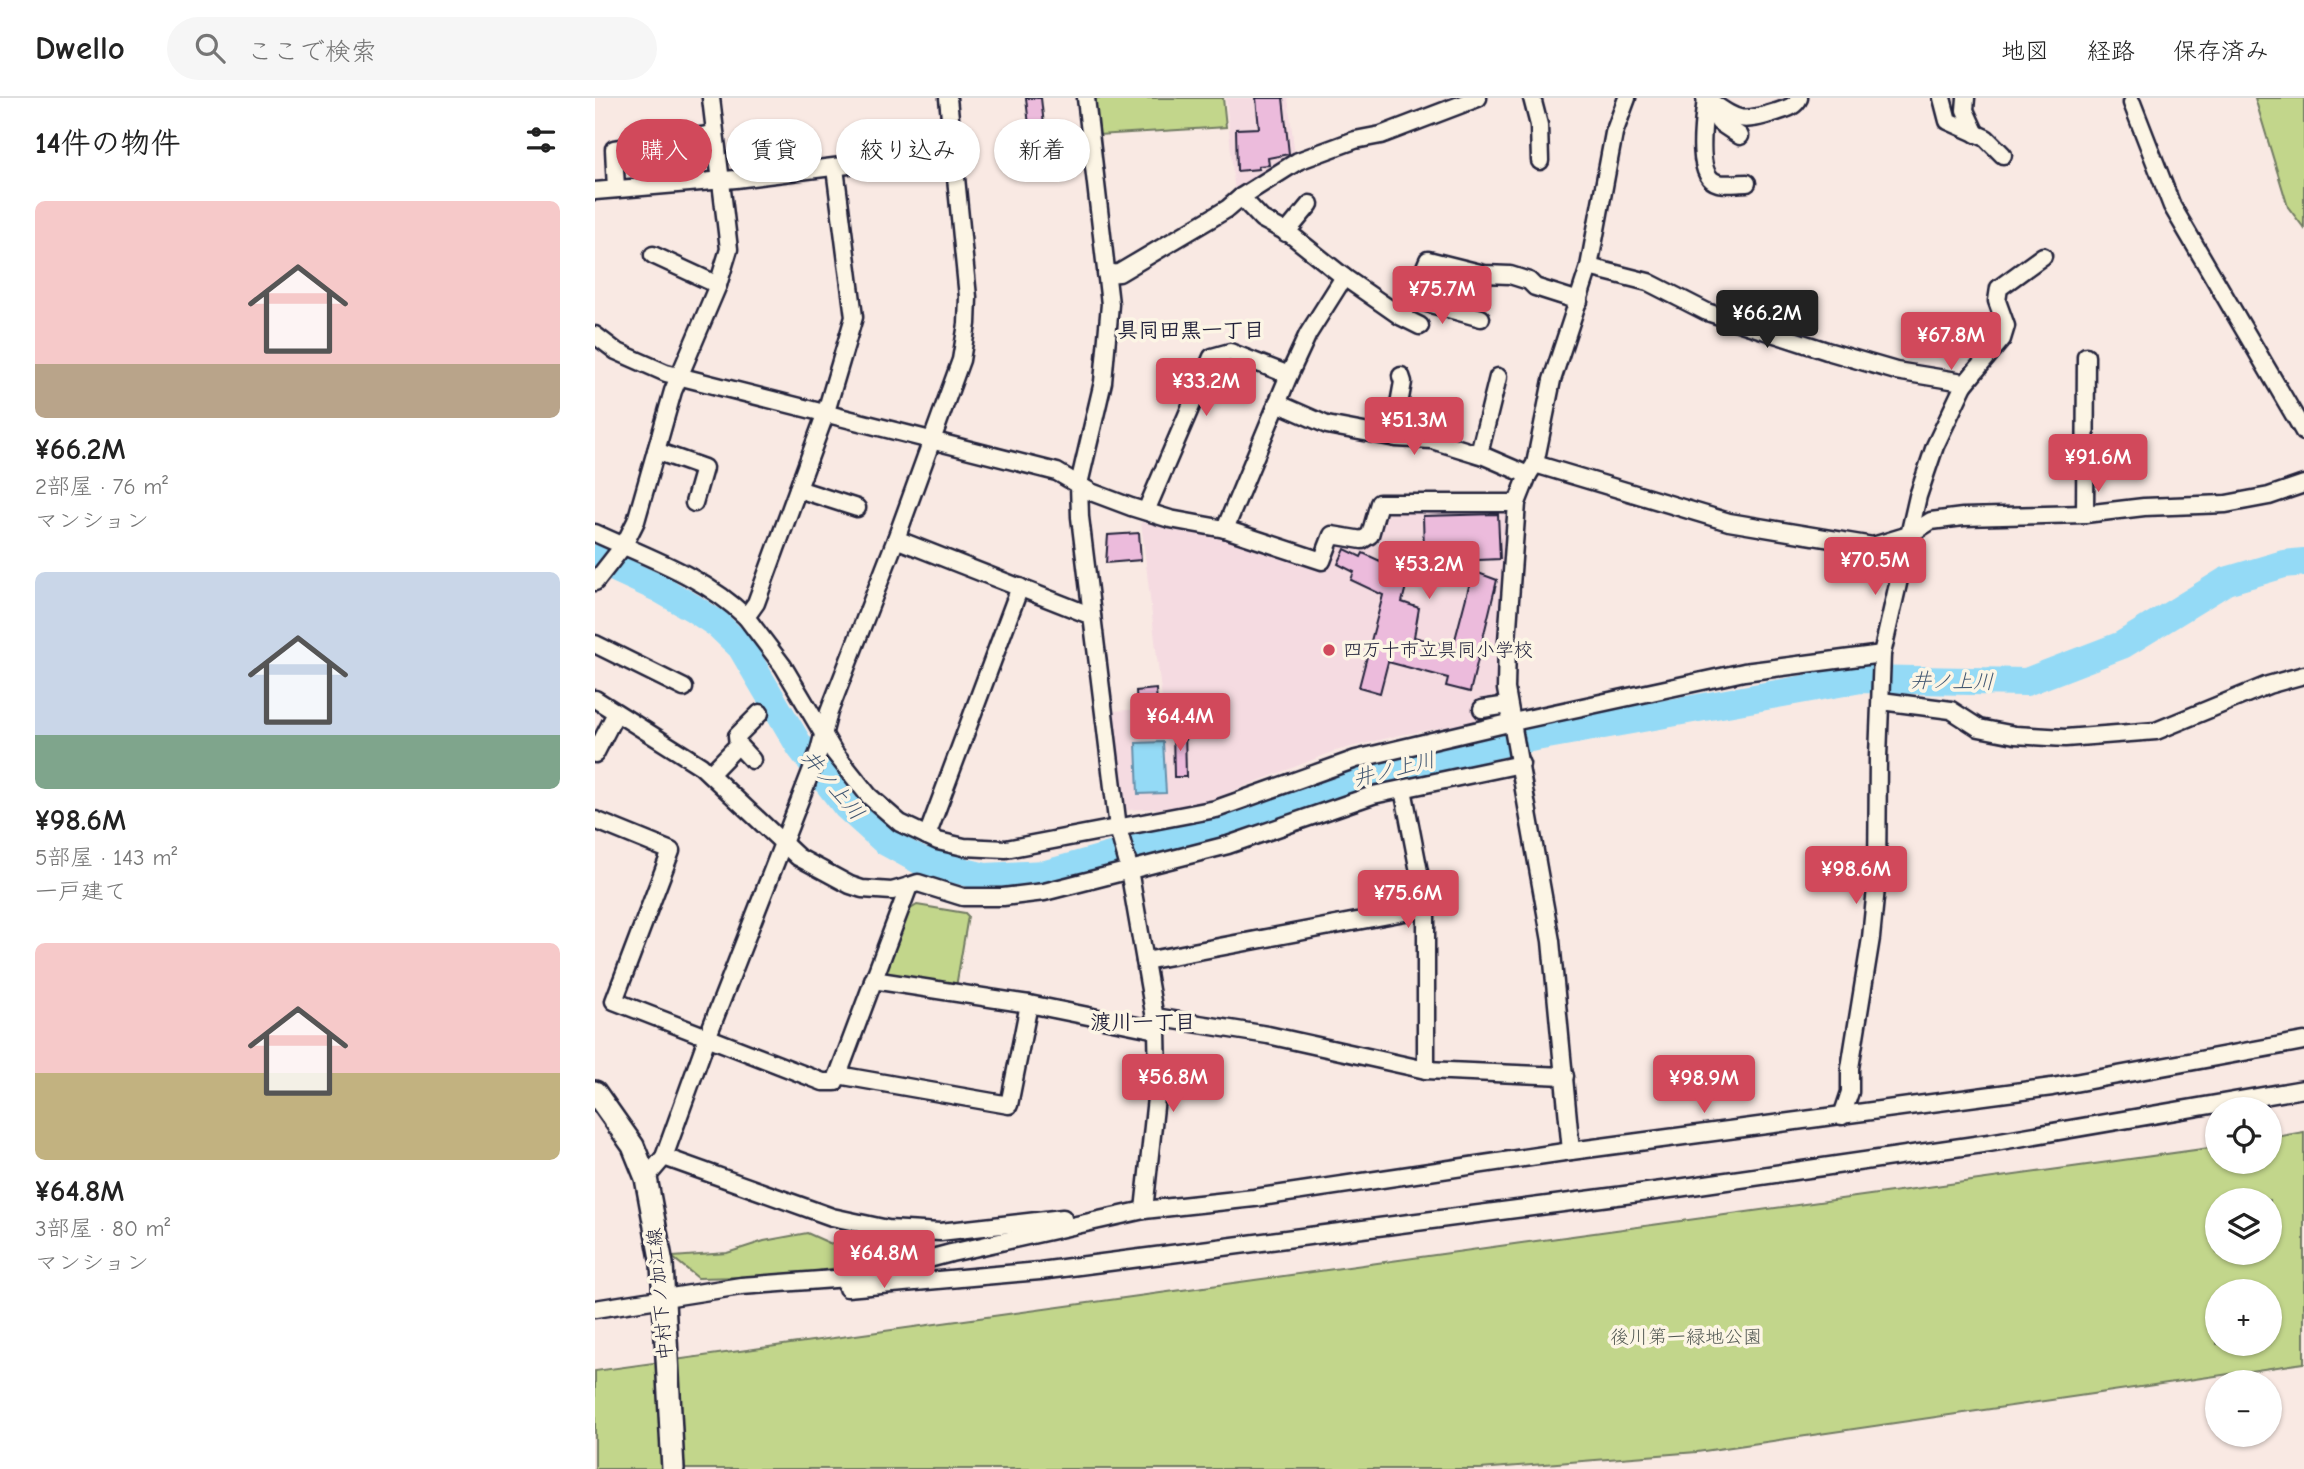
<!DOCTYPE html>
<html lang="ja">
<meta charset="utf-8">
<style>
:root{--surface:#fff;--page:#f6f6f6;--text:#222;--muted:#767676;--line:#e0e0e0;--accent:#d1495b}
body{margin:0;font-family:"Comic Neue","Klee One",sans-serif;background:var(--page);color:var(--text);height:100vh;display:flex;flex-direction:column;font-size:26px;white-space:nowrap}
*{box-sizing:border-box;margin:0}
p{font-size:23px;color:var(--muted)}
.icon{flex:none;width:38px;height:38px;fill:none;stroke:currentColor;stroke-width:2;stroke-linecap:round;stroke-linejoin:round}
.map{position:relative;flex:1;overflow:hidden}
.details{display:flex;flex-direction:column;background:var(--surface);width:595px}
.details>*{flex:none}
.guide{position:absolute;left:21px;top:21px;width:665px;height:63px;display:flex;gap:14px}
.fabs{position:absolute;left:1610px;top:999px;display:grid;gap:14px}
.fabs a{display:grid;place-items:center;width:77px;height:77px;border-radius:50%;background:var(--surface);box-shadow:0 2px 5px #0004;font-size:35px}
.price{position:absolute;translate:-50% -60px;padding:0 16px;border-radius:7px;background:var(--accent);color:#fff;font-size:23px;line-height:46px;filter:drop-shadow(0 2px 4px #0008)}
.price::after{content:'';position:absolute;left:50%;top:42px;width:21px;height:16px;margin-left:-10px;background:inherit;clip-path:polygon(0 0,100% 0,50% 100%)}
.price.on{background:#222;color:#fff}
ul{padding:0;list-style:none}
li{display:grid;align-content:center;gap:14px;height:371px;padding:0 35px}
li span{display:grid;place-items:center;height:217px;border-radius:10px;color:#555}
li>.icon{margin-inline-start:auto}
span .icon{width:126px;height:126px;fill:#fffc;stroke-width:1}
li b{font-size:30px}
h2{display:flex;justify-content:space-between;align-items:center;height:84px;padding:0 35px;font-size:30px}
.chip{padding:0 24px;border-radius:32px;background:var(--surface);box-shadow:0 2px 5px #0004;font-size:24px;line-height:63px}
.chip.on{background:var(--accent);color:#fff}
header{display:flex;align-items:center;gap:42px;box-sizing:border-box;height:98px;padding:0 35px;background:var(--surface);border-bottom:2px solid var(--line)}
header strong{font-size:33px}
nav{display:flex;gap:38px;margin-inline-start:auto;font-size:24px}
.search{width:490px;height:63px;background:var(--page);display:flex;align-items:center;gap:18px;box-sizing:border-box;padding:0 24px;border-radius:38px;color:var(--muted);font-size:26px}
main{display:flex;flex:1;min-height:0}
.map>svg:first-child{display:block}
</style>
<header>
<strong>Dwello</strong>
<div class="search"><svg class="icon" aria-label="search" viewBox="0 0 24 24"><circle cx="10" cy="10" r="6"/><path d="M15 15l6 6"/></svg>ここで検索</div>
<nav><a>地図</a><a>経路</a><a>保存済み</a></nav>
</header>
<main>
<section class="details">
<h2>14件の物件<svg class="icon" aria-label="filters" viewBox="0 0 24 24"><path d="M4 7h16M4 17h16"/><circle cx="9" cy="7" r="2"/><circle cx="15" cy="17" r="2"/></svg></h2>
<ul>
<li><span style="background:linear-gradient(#f6c9c9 75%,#b9a48a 0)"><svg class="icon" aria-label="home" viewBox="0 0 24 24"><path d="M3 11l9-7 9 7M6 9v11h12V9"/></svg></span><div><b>¥66.2M</b><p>2部屋 · 76 m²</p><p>マンション</p></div></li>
<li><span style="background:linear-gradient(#c9d6e8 75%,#7fa58c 0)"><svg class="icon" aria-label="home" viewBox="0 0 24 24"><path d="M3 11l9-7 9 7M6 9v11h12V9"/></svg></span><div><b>¥98.6M</b><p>5部屋 · 143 m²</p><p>一戸建て</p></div></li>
<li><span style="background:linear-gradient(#f6c9c9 60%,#c2b280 0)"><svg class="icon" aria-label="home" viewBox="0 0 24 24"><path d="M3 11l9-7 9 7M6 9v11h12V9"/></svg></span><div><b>¥64.8M</b><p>3部屋 · 80 m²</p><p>マンション</p></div></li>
</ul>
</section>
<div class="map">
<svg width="1709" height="1371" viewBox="0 0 1709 1371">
<rect width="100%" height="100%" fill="#f9e9e3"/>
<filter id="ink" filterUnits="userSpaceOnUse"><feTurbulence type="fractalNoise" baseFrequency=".0143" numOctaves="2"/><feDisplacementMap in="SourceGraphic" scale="14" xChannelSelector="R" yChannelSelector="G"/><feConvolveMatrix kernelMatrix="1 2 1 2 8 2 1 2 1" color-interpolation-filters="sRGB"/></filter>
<g filter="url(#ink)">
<g fill="#f5dbe1">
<polygon points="631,0 693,0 700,58 640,97"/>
<polygon points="795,412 914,412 906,607 908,619 805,637 740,653 610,704 575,710 531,712 517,613 568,610 546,424 632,440 734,471 746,445 771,452 782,444 788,424"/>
</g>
<g fill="#c2d68b" stroke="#727c63" stroke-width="2" fill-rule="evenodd">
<polygon points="498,0 628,0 631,29 503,37"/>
<polygon points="1660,0 1709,0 1709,130 1693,109"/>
<polygon points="322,807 370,815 373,818 361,889 295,877 291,872 314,812"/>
<path d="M1709 1034V1265L1102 1354 885 1371H0V1273L1622 1049V1064H1675V1040ZM1622 1102H1675V1155H1622ZM1622 1194H1675V1246H1622Z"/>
<polygon points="212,1135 268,1160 269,1166 190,1178 103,1180 77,1159 132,1155 169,1143"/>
</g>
<polygon fill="#94daf6" stroke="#6690ab" stroke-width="2" points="568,644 571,695 543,696 541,645"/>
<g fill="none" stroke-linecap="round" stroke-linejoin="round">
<polyline stroke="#94daf6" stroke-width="28" points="0,461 65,491 98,510 122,526 146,549 205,649 251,708 291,744 324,762 390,779 451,776 566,744 769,677 902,646 1266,581 1431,584 1527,547 1631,483 1689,466 1709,464"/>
</g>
<g fill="#ecbbdc" stroke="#22223b" stroke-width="2">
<polygon points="431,0 446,0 450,36 435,37"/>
<polygon points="661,0 688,0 694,56 673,60 674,67 663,68 664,71 642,73 641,31 664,30"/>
<polygon points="903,416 905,461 817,465 807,504 824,510 819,539 858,549 878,473 902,482 875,594 851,588 853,580 793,564 785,595 764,589 788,497 756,482 759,474 743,466 750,451 766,459 768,455 796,468 801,447 829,454 828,418"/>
<polygon points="544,435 546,462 511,465 513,437"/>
<polygon points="561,591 562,606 542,608 541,593"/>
<polygon points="590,630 591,679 579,679 578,631"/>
</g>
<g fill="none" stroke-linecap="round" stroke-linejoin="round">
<defs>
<g id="minor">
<polyline points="491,0 515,206 508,284 484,386 485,419 523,730 533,766 562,932 563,981 549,1112"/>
<polyline points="937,0 944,27 945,63"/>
<path d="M1110 0C1143 22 1143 26 1181 14 1191 11 1200 9 1204 0"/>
<polyline points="1347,0 1353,23 1391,40 1408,57"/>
<polyline points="1371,0 1370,12 1381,36"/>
<path d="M1111 1C1109 19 1099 79 1123 85 1131 87 1143 85 1152 85"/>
<polyline points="1112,3 1124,24 1145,38"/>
<polyline points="1537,5 1577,108 1709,334"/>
<polyline points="21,91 19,51 120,36"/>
<polyline points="0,93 141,81 359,54"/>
<polyline points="646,99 667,121 695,136 749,179 805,218 815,205 833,162 889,176 915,177 934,183 940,189 984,203"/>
<polyline points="691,135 715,106"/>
<polyline points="58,157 123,187"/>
<polyline points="994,169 1053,184 1112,214 1232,253 1301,273 1362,283 1369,287"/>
<polyline points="511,176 524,175 632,111 646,99 703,63 760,42 786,37 883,0"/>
<polyline points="817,201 886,220"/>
<polyline points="805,218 825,228"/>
<polyline points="0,237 21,253 71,275 462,374 496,394 536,409 575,421 630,431 727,463 737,437 767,442 775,437 784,405 922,405"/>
<polyline points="682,305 732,327 801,340 837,342 889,358 933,377 940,366 957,282 994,169 1019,35 1032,0"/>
<polyline points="798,339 808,284 806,278"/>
<polyline points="61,353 109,370 99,405"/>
<polyline points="884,356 903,279"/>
<polyline points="940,366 1134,424 1278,448 1314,437 1336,423 1368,419 1490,416 1549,409 1631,406 1674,398 1709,386"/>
<polyline points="933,377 922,405 912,543 911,591 956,843 976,1053"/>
<polyline points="203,391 262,410"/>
<polyline points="551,413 617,259 635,254 694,277"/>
<polyline points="1490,416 1491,258"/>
<polyline points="630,431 694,277 713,236 749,179"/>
<path d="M0 435C52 459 109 478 151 519L161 505 230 317 259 219 240 70"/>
<polyline points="301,441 497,518"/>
<polyline points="0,484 29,447 41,423 78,293 123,187 134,151 116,0"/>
<polyline points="151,519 188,568 239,654 274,698 305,725 343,743 369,749 411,751 621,711 761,661 918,624 1149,574 1287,556"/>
<polyline points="0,546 89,590"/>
<polyline points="0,601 106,668 203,759 255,787 267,791 297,793 314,788"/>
<polyline points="1286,603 1356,612 1384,630 1420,637 1470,640 1561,633 1673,587 1709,577"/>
<polyline points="887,611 913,607"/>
<polyline points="143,647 157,662"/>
<polyline points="0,656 21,615"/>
<polyline points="115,676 143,647 142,638 165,615"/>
<polyline points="808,691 831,810 831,972"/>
<polyline points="0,722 76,753 19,903 228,984 240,984 243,977 414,1007 434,906"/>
<polyline points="332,738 425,489"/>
<polyline points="550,863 831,810"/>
<polyline points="278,882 434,906 562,932"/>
<polyline points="560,919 673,937 831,972 970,978"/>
<polyline points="243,977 314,788 323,785 368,799 408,799 449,794 633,747 778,697 926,666"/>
<polyline points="1247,1018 1255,994 1255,970 1276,840 1282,780 1283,659 1287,556 1323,398 1340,348 1369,287 1407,241 1411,228 1402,203 1404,190 1448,158"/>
<polyline points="69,1059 237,1119 293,1131 345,1134 468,1120"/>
<polyline points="51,1080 69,1059 112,940 224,653 234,614 301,441 366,262 372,226 373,199 353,0"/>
<polyline points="252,1190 445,1173 1083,1090 1394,1045 1709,991"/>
<polyline points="0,1211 146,1188 266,1179 356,1155 549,1112 659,1100 976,1053 1457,989 1709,943"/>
</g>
<polyline id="major" points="0,994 38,1048 51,1080 67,1166 78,1371"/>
</defs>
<use href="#minor" stroke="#22223b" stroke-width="21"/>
<use href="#major" stroke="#22223b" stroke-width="26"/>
<use href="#minor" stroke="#fcf5e5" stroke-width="16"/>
<use href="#major" stroke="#fcf5e5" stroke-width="21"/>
</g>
</g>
<circle fill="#d1495b" stroke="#fcf5e5" stroke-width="2.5" cx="734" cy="552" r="7"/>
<g text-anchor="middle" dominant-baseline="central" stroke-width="7" stroke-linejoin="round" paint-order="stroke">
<g font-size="19" fill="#22223b" stroke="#fcf5e5" text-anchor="start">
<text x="748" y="552">四万十市立具同小学校</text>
</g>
<g font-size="19" fill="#22223b" stroke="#fcf5e5">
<text transform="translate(65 1196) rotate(-95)">中村下ノ加江線</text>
</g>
<g font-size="19" fill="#525853" stroke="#fcf5e5">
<text x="1091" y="1239">後川第一緑地公園</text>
</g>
<g font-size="21" font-weight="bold" fill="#22223b" stroke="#fcf5e5">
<text x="596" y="232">具同田黒一丁目</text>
<text x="548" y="924">渡川一丁目</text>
</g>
<g font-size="21" font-style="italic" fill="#445973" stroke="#fcf5e5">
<text transform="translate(1357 583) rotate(1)">井ノ上川</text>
<text transform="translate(799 671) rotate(-14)">井ノ上川</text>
<text transform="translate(238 687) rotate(50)">井ノ上川</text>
</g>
</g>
</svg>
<div class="fabs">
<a><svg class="icon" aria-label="locate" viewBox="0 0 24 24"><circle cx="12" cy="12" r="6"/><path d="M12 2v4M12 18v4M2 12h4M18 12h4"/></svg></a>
<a><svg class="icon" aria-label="layers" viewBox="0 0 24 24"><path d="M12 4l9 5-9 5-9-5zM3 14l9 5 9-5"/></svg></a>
<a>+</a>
<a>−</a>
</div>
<b class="price" style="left:847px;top:228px">¥75.7M</b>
<b class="price on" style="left:1172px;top:252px">¥66.2M</b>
<b class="price" style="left:1356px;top:274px">¥67.8M</b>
<b class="price" style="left:611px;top:320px">¥33.2M</b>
<b class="price" style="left:819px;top:359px">¥51.3M</b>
<b class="price" style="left:1503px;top:396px">¥91.6M</b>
<b class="price" style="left:1280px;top:499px">¥70.5M</b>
<b class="price" style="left:834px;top:503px">¥53.2M</b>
<b class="price" style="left:585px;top:655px">¥64.4M</b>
<b class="price" style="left:1261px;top:808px">¥98.6M</b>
<b class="price" style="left:813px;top:832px">¥75.6M</b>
<b class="price" style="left:578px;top:1016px">¥56.8M</b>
<b class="price" style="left:1109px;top:1017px">¥98.9M</b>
<b class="price" style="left:289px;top:1192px">¥64.8M</b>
<div class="guide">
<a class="chip on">購入</a>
<a class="chip">賃貸</a>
<a class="chip">絞り込み</a>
<a class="chip">新着</a>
</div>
</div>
</main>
